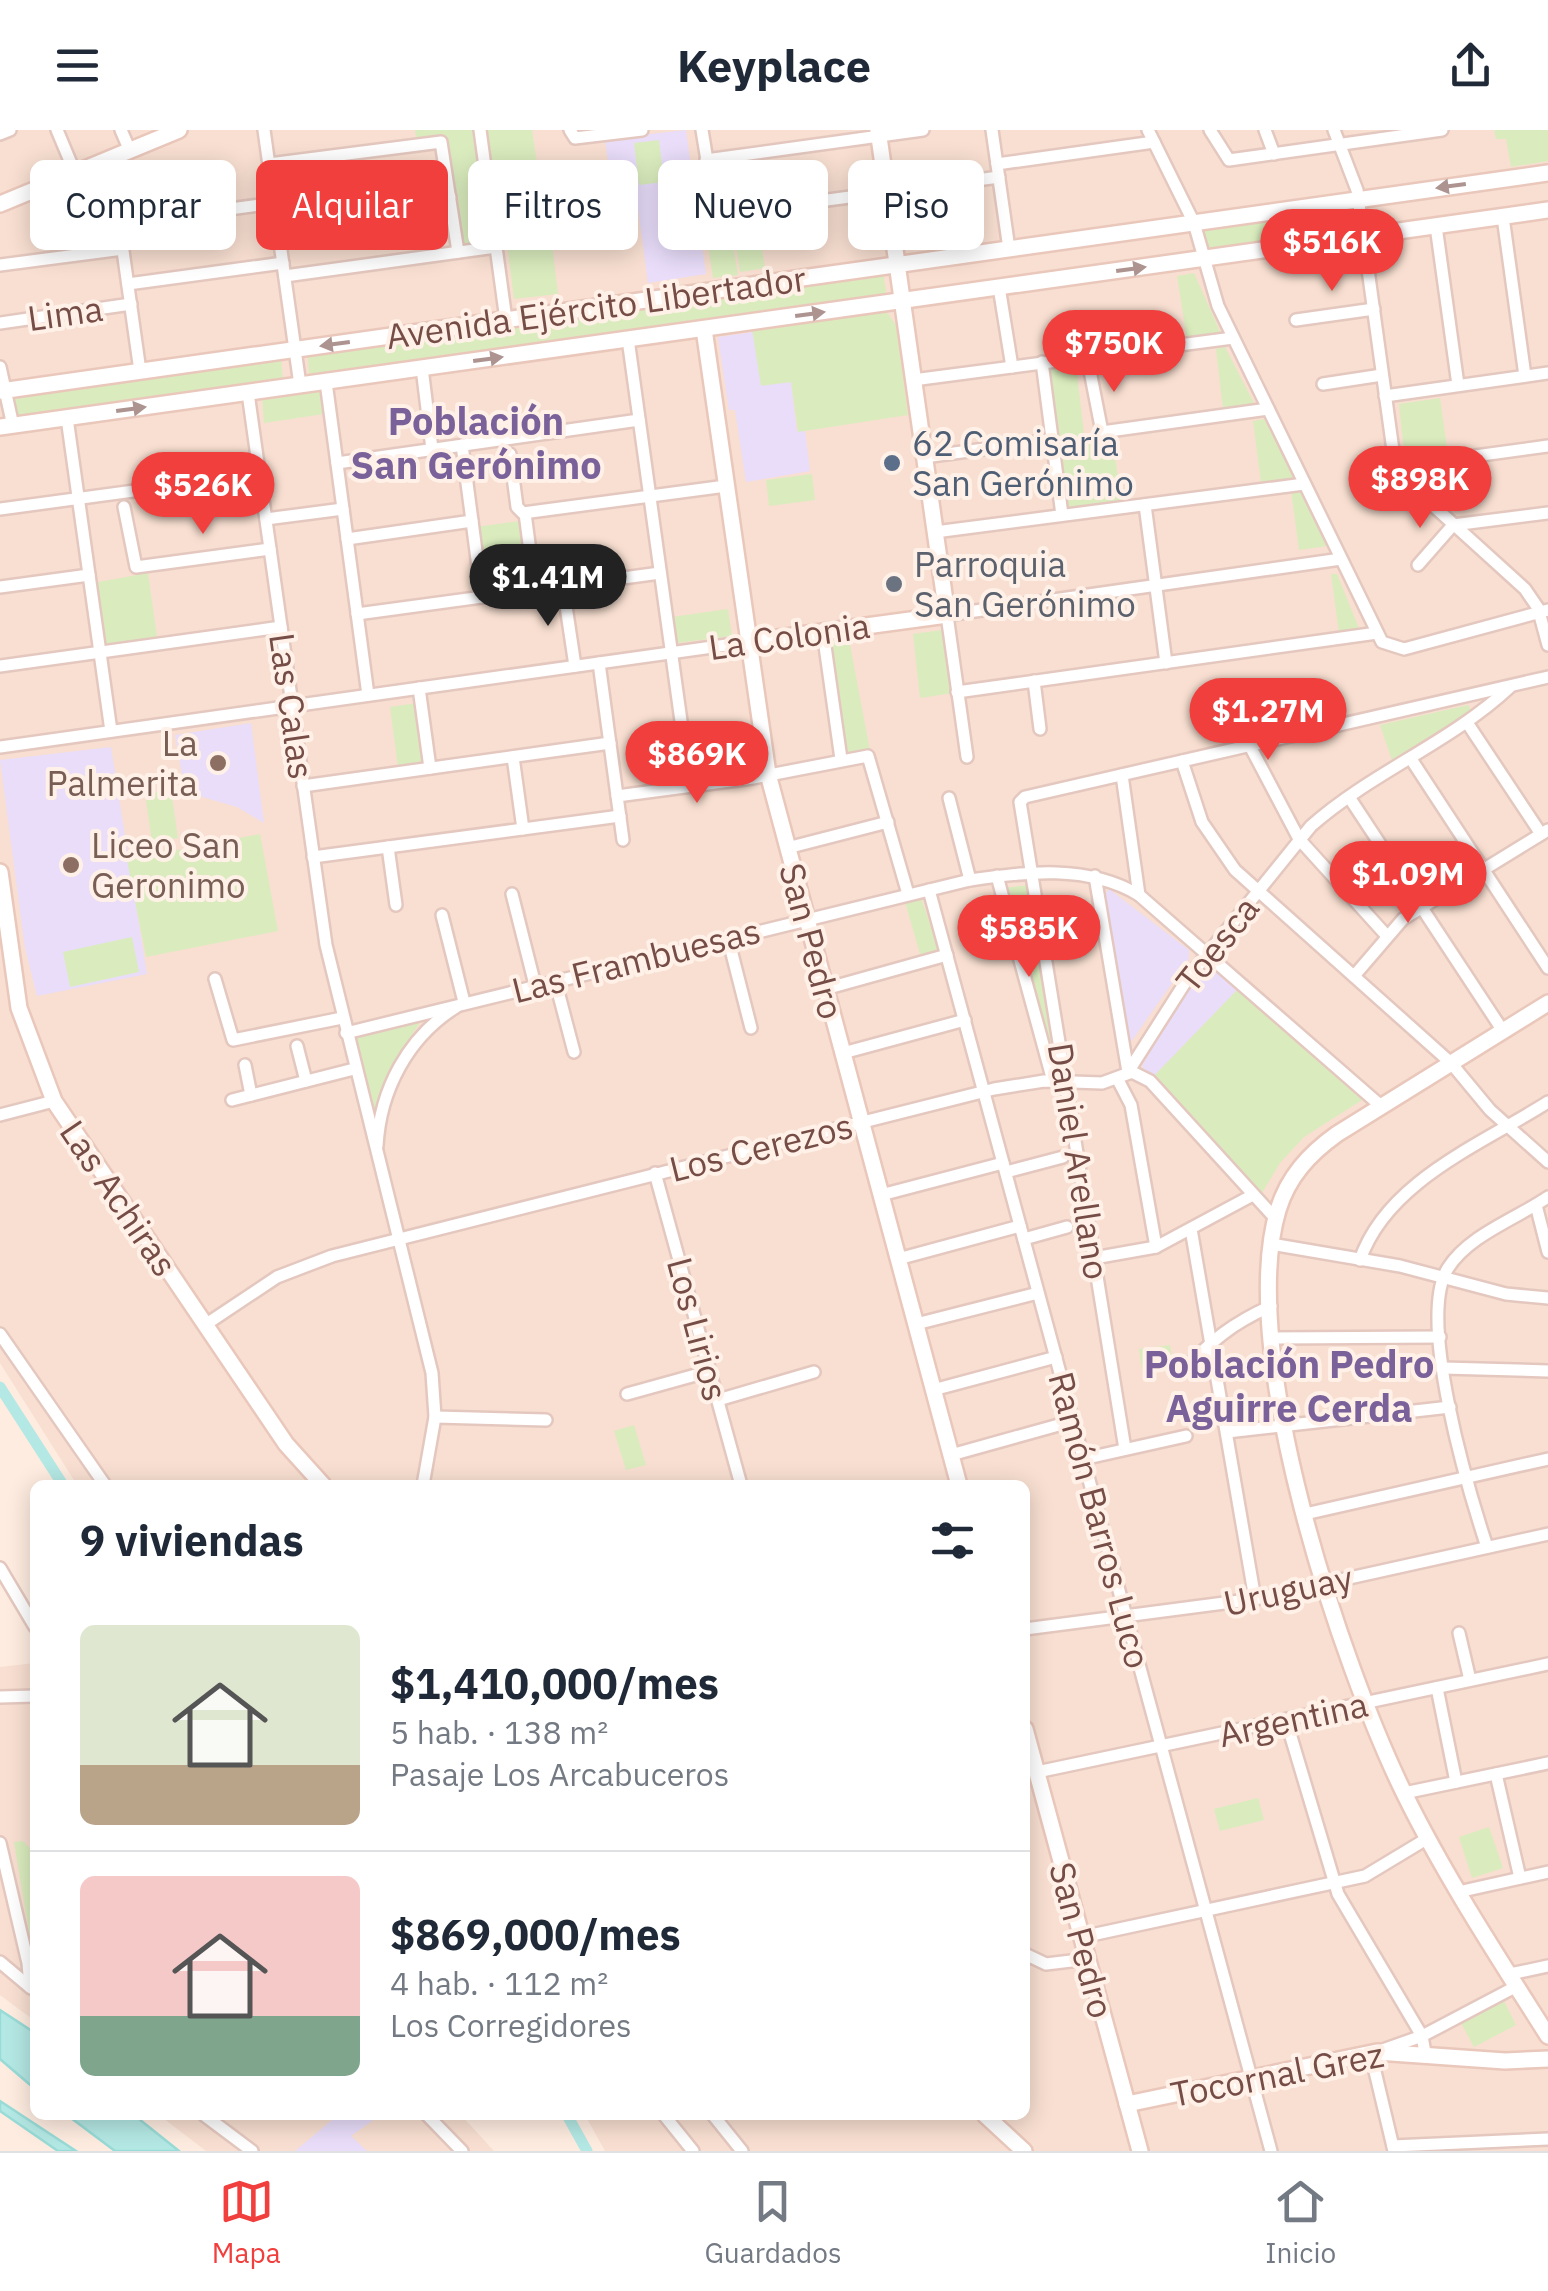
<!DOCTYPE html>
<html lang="es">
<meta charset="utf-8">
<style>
:root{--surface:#fff;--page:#f2f2f3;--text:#1f2937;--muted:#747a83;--line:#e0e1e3;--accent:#f03f3d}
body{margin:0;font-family:"IBM Plex Sans",sans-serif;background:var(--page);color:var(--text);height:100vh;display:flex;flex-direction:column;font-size:38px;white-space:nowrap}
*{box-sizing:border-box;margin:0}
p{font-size:32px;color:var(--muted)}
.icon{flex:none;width:55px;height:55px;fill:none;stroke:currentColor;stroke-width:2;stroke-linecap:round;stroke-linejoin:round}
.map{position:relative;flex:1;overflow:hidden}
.panel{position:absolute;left:30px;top:1350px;width:1000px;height:640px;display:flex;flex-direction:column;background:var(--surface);border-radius:15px;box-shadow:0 5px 25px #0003}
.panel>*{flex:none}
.guide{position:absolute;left:30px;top:30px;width:1000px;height:90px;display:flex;gap:20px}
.price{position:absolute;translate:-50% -85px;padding:0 22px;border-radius:35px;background:var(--accent);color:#fff;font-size:32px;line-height:65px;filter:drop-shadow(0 2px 5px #0008)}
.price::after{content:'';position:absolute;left:50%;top:60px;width:30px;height:22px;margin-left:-15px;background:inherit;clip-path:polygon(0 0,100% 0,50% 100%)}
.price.selected{background:#222;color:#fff}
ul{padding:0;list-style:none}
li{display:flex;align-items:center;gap:30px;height:250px;padding:0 50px}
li+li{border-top:2px solid var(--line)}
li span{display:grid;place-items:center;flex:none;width:280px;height:200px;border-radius:15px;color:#555}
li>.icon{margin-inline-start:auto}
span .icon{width:120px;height:120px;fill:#fffc;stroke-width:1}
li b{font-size:42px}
h2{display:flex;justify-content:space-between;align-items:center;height:120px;padding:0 50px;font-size:42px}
.tag{padding:0 35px;border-radius:15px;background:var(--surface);box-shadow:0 5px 25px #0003;font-size:35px;line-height:90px}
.tag.selected{background:var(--accent);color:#fff}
header{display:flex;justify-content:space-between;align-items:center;height:130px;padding:0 50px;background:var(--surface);font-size:45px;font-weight:700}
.tab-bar{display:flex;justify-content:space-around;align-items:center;height:140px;border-top:2px solid var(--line);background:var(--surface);font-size:28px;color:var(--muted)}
.tab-bar a{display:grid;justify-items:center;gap:5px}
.tab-bar .selected{color:var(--accent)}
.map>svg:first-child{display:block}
</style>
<header><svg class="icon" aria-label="menu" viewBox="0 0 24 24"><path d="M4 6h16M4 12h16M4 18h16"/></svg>Keyplace<svg class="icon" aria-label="share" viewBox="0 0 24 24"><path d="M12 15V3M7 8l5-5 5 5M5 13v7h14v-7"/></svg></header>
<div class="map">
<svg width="1548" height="2021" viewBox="0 0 1548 2021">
<rect width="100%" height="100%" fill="#feece0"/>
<g fill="#f8dfd1">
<polygon points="0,0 1548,0 1548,2021 605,2021 585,1985 1025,1985 1025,1355 77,1355 0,1233"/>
<polygon points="35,1533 35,1891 0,1865 0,1537"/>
<polygon points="159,1985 461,1985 494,2021 206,2021"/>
</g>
<g fill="#e9ddfa">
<polygon points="686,0 706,144 648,153 637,71 603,75 597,41 609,39 605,9"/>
<polygon points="753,202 761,255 791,252 797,301 805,301 810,341 746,352 735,280 729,280 718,207"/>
<polygon points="251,593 264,693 237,677 185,662 175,605"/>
<polygon points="111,617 147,844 37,866 25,818 0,630"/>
<polygon points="1109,759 1189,820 1189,829 1126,919 1103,767"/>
<polygon points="1210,833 1238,859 1152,948 1142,936 1172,883"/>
<polygon points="338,1985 380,1985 351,2006 367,2021 295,2021"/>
</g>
<g fill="#daecbe">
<polygon points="415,0 475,0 483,67 472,70 477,113 460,115 446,6 416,8"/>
<polygon points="487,0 532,0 537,33 492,39"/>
<polygon points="1494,0 1548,0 1548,31 1511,37 1506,9 1496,9"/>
<polygon points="659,10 664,52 639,55 634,13"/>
<polygon points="589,47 592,72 555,77 552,52"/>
<polygon points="1350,76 1353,100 1209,123 1202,99"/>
<polygon points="719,91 721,108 732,107 738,145 713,148 706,100"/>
<polygon points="760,105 765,138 740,142 735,108"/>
<polygon points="552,114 558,164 514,169 508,120"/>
<polygon points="883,143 887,167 318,246 309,243 308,227 315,221"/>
<polygon points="1194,143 1221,204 1187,209 1177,146"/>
<polygon points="886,181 896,195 908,285 798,302 791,252 761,256 752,199"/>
<polygon points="1225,217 1255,275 1223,279 1216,219"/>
<polygon points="281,228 283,250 18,290 13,264"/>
<polygon points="1076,236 1085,312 1113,309 1121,373 1063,380 1045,239"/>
<polygon points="320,255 324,284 264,293 262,265"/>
<polygon points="1440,268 1448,325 1405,331 1399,274"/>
<polygon points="1264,289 1296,348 1296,349 1261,352 1253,291"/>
<polygon points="812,344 815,370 769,376 766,350"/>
<polygon points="1299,359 1327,416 1299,420 1291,360"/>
<polygon points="520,391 528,454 483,458 476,397"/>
<polygon points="148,443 157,507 102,515 93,453"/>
<polygon points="1331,444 1337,444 1360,501 1339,503"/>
<polygon points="728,479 732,506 676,513 672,487"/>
<polygon points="942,500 953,563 920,568 913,504"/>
<polygon points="848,504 870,621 843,625 826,508"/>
<polygon points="417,573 425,633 398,637 390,577"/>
<polygon points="1468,575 1473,583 1393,633 1380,595"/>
<polygon points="171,660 178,708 152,712 145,664"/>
<polygon points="260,704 278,801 146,827 127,730"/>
<polygon points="1028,755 1060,938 1054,940 1004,758"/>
<polygon points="921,768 939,820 921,827 905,772"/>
<polygon points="132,807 139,842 70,857 63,822"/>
<polygon points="1238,859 1362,970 1304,1007 1280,1033 1259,1068 1152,948"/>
<polygon points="423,888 399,924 375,979 370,981 354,914 359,905"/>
<polygon points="1170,1215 1173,1235 1142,1240 1139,1219"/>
<polygon points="634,1295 646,1335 626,1340 614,1301"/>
<polygon points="1258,1668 1264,1690 1220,1701 1214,1679"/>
<polygon points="1489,1697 1503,1738 1472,1748 1459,1707"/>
<polygon points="23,1711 35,1724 35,1811 30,1807 14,1712"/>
<polygon points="1504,1871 1516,1895 1474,1917 1461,1893"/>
</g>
<g fill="#b4e8e4" stroke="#99dbd7" stroke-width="2.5">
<polygon points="0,1880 35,1903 35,1959 0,1929"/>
<polygon points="0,1971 76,2021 58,2021 0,1981"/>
<polygon points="67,1985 134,1985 179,2021 115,2021"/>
</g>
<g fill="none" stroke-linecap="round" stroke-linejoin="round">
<g stroke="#b4e8e4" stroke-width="11">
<polyline points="0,1257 63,1355"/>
<polyline points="567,1985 587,2021"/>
</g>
<defs>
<g id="street">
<polyline points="57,0 75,43"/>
<polyline points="121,0 130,21"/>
<polyline points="264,0 300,255"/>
<polyline points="480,0 506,190"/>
<polyline points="570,0 575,8 642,0"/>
<polyline points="702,0 716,85 999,47"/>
<polyline points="992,0 1009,119"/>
<polyline points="1148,0 1194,93 1218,176 1382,512 1404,519 1548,480"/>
<polyline points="1210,0 1229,30 1442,0"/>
<polyline points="1265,0 1274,24"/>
<polyline points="1334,0 1357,60 1396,342 1525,459 1538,478 1548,515"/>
<polyline points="0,4 10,0"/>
<polyline points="110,29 140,241"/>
<polyline points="706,30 923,0"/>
<polyline points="269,34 441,12 458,122"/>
<polyline points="997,34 1154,12"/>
<polyline points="1503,87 1525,246"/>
<polyline points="277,91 450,67"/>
<polyline points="119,94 274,73"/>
<polyline points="1436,96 1458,255"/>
<polyline points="0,135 123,119"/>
<polyline points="285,146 496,117"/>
<polyline points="128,154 283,133"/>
<polyline points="999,157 1012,237"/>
<polyline points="1296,190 1374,179"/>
<polyline points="0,193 131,174"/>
<polyline points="628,209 690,656"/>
<polyline points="1042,232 1062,385"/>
<polyline points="0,237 13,296"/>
<polyline points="422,238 432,319"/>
<polyline points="1090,241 1102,302 1268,279"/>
<polyline points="913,250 1233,208"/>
<polyline points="326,252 368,565"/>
<polyline points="1323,254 1382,245"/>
<polyline points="248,263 326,815 432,1243 435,1287 423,1355"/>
<polyline points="1385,266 1548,243"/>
<polyline points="67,288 111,601"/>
<polyline points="462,315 482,467"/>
<polyline points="510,324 517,377 523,383 726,356"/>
<polyline points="924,327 1052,310"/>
<polyline points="337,333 639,290"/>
<polyline points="1394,337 1548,316"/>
<polyline points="1145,375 1166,533"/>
<polyline points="124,377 136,437 270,419"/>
<polyline points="0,379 260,344"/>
<polyline points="525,383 535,460"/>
<polyline points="266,389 343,379"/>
<polyline points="935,402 1304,354"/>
<polyline points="347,409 472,391"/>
<polyline points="1418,435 1453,395 1548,383"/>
<polyline points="563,456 575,536"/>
<polyline points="0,457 89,445"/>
<polyline points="357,484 660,443"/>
<polyline points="823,502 841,629"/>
<polyline points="599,533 623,710"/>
<polyline points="0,536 281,497"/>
<polyline points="1034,551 1040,599"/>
<polyline points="419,558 430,638"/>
<polyline points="957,562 1377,503"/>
<polyline points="1468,594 1541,704"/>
<polyline points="1250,616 1299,709 1386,805"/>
<polyline points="0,617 748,512"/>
<polyline points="513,627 523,699"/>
<polyline points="967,627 947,485 1341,429"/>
<polyline points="1411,629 1548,838"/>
<polyline points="1182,631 1202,692 1235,740 1451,933 1490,980 1548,1032"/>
<polyline points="1122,645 1139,765"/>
<polyline points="303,656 610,613"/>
<polyline points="617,666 753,648 868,626 908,764"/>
<polyline points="1349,667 1503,901"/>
<polyline points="949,668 970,750"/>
<polyline points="388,717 396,775"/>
<polyline points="787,718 888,692"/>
<polyline points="313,727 620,686"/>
<polyline points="997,746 1053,951"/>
<polyline points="1095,746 1128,942"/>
<polyline points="929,760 1271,2021"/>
<polyline points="512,764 535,855"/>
<polyline points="442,785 464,872"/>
<polyline points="728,808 751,898"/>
<polyline points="1354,846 1403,789 1548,700"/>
<polyline points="215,849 233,910 342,888"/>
<polyline points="555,850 574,922"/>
<polyline points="825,859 947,825"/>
<path d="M346 903 970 750C1027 742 1087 734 1139 765L1381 976"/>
<polyline points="297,916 306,951"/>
<polyline points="843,923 965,890"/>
<polyline points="245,935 251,965"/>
<path d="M1128 942 1188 848 1311 696C1372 642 1450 613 1510 557"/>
<polyline points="1117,948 1131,975 1156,1117"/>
<polyline points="232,970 354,939"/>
<polyline points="0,985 54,971"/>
<path d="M377 1016C380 960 408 907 456 877"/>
<polyline points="1006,1042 1063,1027"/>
<polyline points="655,1043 741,1355"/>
<polyline points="881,1065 1003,1033"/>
<polyline points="1536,1075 1548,1122"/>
<polyline points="1191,1099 1255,1469"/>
<polyline points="1024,1109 1067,1097"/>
<polyline points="1271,1114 1400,1136 1506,1164 1548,1168"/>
<polyline points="1094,1128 1156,1117 1251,1066"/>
<polyline points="898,1129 1020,1096"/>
<path d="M1360 1130C1387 1051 1482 1014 1548 972"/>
<polyline points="916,1194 1038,1163"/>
<polyline points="205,1195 277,1147 332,1126 994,959 1044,951 1102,953 1132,942 1150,951 1276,1089"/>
<polyline points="0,1204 105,1355"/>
<polyline points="1273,1208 1440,1207"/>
<polyline points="1443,1238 1548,1241"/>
<path d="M1183 1242C1210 1211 1233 1193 1271 1176"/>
<polyline points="933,1260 1056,1227"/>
<polyline points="627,1264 710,1241"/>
<polyline points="718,1270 814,1242"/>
<polyline points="435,1287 546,1290"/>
<polyline points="1227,1302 1450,1277"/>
<polyline points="1125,1319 1020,672 1025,667 1548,547"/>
<polyline points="951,1325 1073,1291"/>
<polyline points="1083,1329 1186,1306"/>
<polyline points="1305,1384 1548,1329"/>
<path d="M1487 1417C1469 1362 1416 1188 1448 1138 1469 1105 1516 1089 1548 1067"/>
<polyline points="0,1438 35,1497"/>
<polyline points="1025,1499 1255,1469 1548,1404"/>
<polyline points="1459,1503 1470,1550"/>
<polyline points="1437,1558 1456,1652"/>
<polyline points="0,1567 35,1566"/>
<polyline points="1286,1590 1338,1764 1422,1906 1425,1923"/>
<polyline points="1037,1642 1548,1534"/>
<polyline points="1496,1644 1520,1748"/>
<polyline points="1404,1663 1548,1633"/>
<polyline points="0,1713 28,1833 30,1857"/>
<polyline points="1458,1762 1548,1742"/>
<polyline points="1082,1807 1365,1746 1428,1708"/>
<polyline points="1025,1824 1046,1834 1088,1829"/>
<polyline points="0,1832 31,1858"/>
<polyline points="1510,1844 1548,1836"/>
<polyline points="204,1985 252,2021"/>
<polyline points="427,1985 462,2021"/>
<polyline points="664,1985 693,2021"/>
<polyline points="713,1985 742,2021"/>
<polyline points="1393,2016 1548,2009"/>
<polyline points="1394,2021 1373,1933 1377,1922 1422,1906 1517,1856"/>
</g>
<g id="secondary">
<polyline points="0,74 179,0"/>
<polyline points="704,199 768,644 959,1355"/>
<polyline points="0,261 1548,43"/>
<polyline points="0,297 1548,80"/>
<polyline points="748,512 947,485 878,0"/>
<polyline points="0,742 19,878 54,971 286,1314 323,1355"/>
<path d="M1548 873 1337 1004C1309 1024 1288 1047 1278 1080 1236 1220 1341 1535 1405 1665 1446 1748 1498 1827 1548 1906"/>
<polyline points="1025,1599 1140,2021"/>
<polyline points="1127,1974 1377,1922 1505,1931 1548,1929"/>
<polyline points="985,1985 1024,2021"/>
</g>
</defs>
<use href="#street" stroke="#e4c8bf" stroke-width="16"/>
<use href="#secondary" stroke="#eac7bb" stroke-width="20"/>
<use href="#street" stroke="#fff" stroke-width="11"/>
<use href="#secondary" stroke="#fff" stroke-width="15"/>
</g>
<defs><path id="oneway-solid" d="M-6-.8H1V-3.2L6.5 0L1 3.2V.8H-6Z" transform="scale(2.5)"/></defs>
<g fill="#ad9490">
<use href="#oneway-solid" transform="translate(1451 56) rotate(172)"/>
<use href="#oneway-solid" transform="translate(1131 139) rotate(-8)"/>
<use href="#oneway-solid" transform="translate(810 184) rotate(-8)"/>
<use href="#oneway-solid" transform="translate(335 214) rotate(172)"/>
<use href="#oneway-solid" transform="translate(488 229) rotate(-8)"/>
<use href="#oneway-solid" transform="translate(131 279) rotate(-8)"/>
</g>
<circle fill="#5c6f8a" stroke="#fff1e8" stroke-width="4" cx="892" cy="333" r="10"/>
<circle fill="#6b7280" stroke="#fff1e8" stroke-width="4" cx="894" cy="454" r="10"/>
<g fill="#8d6e63" stroke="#fff1e8" stroke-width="4">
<circle cx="218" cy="633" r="10"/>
<circle cx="71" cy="735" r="10"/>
</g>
<g text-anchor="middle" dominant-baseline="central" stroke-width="8" stroke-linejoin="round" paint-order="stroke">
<g font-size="35" fill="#764d46" stroke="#fff1e8">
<text transform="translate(596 177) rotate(-8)">Avenida Ejército Libertador</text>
<text transform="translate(65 183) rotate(-8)">Lima</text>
<text transform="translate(789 506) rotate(-8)">La Colonia</text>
<text transform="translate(292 576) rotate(82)">Las Calas</text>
<text transform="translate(812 811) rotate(75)">San Pedro</text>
<text transform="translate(1217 814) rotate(-52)">Toesca</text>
<text transform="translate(636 830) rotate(-14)">Las Frambuesas</text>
<text transform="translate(761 1017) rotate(-14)">Los Cerezos</text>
<text transform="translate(1079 1031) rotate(81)">Daniel Arellano</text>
<text transform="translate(119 1068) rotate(56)">Las Achiras</text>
<text transform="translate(698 1199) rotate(75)">Los Lirios</text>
<text transform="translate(1100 1390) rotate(75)">Ramón Barros Luco</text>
<text transform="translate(1288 1460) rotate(-12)">Uruguay</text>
<text transform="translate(1293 1589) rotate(-12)">Argentina</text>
<text transform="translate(1082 1810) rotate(75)">San Pedro</text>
<text transform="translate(1277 1944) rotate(-11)">Tocornal Grez</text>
</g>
<g font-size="35" fill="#4e5e75" stroke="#fff1e8" text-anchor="start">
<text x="912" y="313">62 Comisaría<tspan x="912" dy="40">San Gerónimo</tspan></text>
</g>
<g font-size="35" fill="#5b616d" stroke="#fff1e8" text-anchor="start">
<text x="914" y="434">Parroquia<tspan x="914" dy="40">San Gerónimo</tspan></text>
</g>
<g font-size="35" fill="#785e54" stroke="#fff1e8" text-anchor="end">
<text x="198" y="613">La<tspan x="198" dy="40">Palmerita</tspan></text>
<text x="91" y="715" text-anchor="start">Liceo San<tspan x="91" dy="40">Geronimo</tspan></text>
</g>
<g font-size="38" font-weight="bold" fill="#7b619a" stroke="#fff1e8">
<text x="476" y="290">Población<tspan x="476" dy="44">San Gerónimo</tspan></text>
<text x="1289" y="1233">Población Pedro<tspan x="1289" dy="44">Aguirre Cerda</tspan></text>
</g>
</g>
</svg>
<b class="price" style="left:1332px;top:164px">$516K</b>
<b class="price" style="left:1114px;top:265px">$750K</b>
<b class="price" style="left:1420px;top:401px">$898K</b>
<b class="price" style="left:203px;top:407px">$526K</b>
<b class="price selected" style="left:548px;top:499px">$1.41M</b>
<b class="price" style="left:1268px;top:633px">$1.27M</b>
<b class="price" style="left:697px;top:676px">$869K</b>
<b class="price" style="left:1408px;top:796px">$1.09M</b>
<b class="price" style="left:1029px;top:850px">$585K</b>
<div class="guide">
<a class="tag">Comprar</a>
<a class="tag selected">Alquilar</a>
<a class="tag">Filtros</a>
<a class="tag">Nuevo</a>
<a class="tag">Piso</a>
</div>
<section class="panel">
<h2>9 viviendas<svg class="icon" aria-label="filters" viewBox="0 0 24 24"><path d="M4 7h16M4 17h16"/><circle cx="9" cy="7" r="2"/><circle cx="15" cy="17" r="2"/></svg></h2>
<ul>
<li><span style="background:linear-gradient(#dfe7d0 70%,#b9a48a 0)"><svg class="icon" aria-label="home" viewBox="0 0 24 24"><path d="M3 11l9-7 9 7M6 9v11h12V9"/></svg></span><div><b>$1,410,000/mes</b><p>5 hab. · 138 m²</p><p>Pasaje Los Arcabuceros</p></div></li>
<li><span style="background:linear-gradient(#f6c9c9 70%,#7fa58c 0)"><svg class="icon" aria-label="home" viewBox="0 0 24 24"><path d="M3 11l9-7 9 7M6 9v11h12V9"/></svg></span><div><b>$869,000/mes</b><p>4 hab. · 112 m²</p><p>Los Corregidores</p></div></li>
</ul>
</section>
</div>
<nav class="tab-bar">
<a class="selected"><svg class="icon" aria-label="map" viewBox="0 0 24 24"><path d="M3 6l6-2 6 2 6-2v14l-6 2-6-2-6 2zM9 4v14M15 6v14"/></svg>Mapa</a>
<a><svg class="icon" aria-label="saved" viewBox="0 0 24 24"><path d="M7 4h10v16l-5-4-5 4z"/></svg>Guardados</a>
<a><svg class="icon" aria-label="home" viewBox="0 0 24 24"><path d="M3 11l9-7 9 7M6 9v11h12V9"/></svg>Inicio</a>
</nav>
